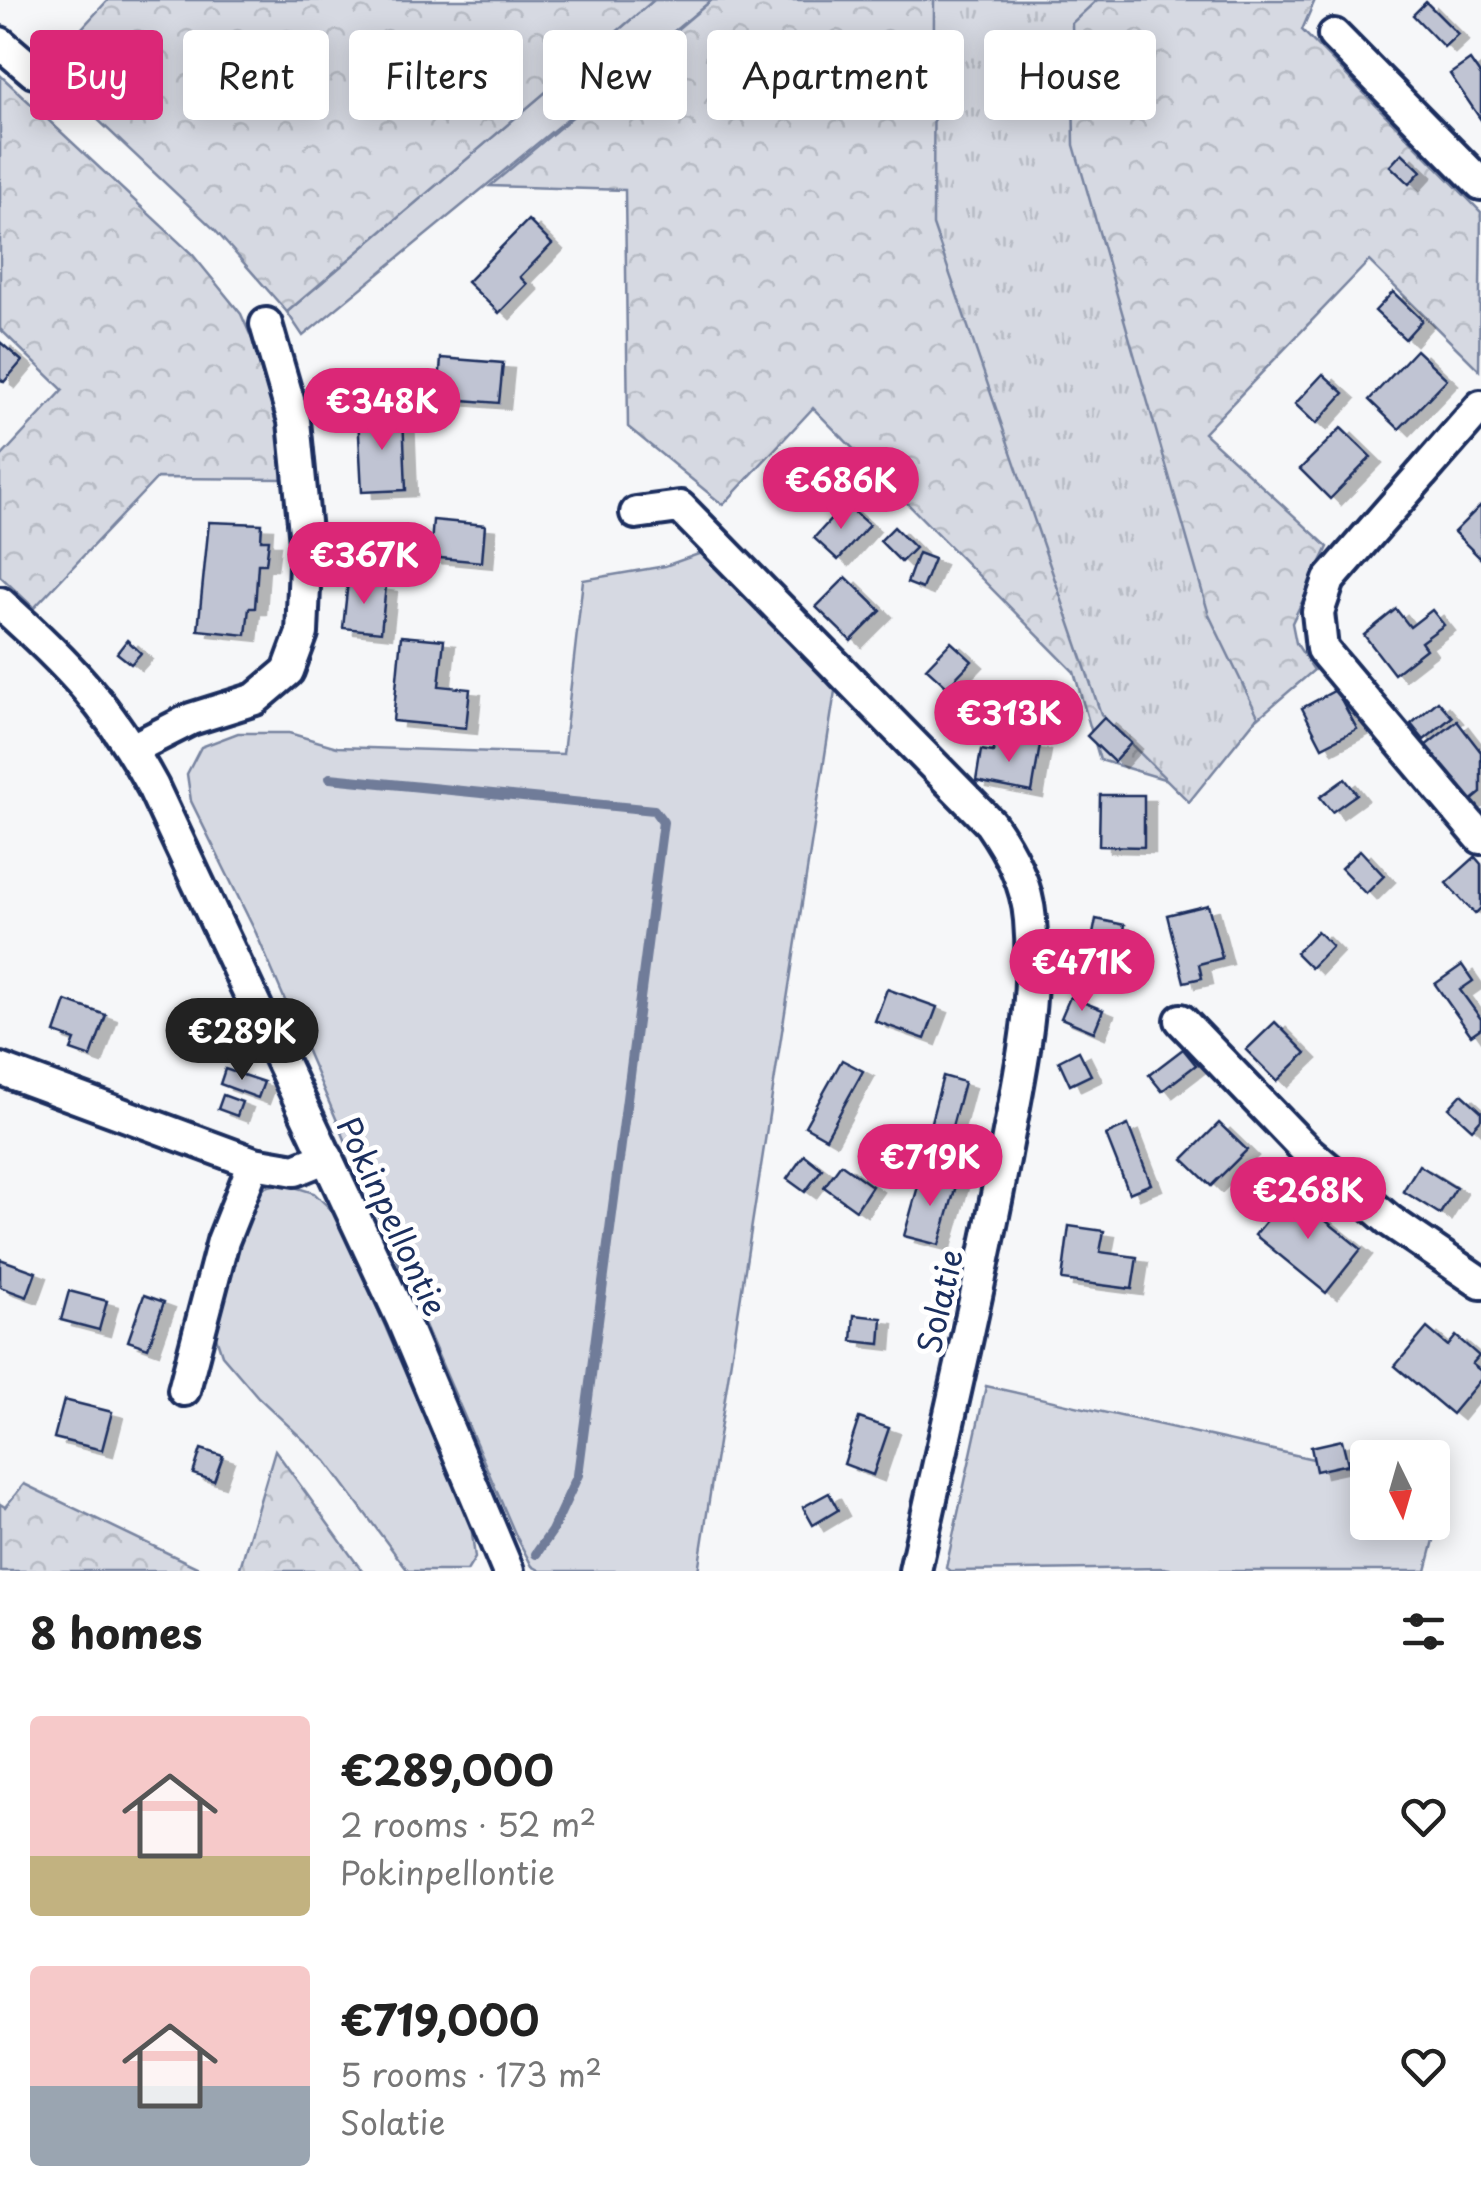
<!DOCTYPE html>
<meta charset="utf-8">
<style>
:root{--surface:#fff;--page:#f6f6f6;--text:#222;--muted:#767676;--accent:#db2777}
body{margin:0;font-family:"Playpen Sans",sans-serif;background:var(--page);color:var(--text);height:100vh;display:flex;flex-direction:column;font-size:38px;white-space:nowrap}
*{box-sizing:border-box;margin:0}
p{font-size:32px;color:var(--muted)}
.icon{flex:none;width:55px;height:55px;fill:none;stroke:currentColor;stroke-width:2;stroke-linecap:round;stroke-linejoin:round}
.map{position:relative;height:1571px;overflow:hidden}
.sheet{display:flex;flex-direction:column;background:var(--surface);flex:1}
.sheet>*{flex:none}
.top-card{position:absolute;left:30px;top:30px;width:1422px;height:90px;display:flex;gap:20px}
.needle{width:65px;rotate:175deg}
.fabs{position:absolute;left:1350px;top:1440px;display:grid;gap:20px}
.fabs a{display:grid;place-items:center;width:100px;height:100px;border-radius:10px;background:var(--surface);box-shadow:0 5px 25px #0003;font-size:50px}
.price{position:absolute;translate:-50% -85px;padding:0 22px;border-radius:35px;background:var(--accent);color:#fff;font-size:32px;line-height:65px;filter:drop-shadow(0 2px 5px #0008)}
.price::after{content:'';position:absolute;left:50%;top:60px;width:30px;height:22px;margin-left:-15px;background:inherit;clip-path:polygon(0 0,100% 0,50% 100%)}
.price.selected{background:#222;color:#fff}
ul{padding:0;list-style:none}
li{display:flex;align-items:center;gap:30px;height:250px;padding:0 30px}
li span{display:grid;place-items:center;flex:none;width:280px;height:200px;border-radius:10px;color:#555}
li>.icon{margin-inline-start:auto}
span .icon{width:120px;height:120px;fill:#fffc;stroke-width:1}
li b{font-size:42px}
h2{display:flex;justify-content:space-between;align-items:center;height:120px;padding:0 30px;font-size:42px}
.pill{padding:0 35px;border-radius:10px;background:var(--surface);box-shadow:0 5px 25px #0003;font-size:35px;line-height:90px}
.pill.selected{background:var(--accent);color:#fff}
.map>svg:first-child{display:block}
</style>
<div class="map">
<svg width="1481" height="1571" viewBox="0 0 1481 1571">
<defs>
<pattern id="forest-crowns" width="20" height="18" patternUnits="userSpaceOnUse" patternTransform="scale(2.5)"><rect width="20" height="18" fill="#d6d9e2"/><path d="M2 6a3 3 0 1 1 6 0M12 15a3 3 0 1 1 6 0" fill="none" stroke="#b7bbc4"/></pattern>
<pattern id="park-tufts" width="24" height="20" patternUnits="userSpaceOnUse" patternTransform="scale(2.5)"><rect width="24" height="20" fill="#d6d9e2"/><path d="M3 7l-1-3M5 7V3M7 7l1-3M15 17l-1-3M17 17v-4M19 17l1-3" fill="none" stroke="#b7bbc4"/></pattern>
<filter id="shadow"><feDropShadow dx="11" dy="6" stdDeviation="0" flood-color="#0004"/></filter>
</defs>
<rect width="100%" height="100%" fill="#f6f7f9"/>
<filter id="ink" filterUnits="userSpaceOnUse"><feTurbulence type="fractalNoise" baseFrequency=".01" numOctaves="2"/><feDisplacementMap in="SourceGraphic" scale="20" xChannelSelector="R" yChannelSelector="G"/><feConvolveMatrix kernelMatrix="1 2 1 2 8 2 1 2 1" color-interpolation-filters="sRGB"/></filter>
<g filter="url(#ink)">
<g fill="#d6d9e2" stroke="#7884a0" stroke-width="2.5">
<polygon points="654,0 712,0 303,336 287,312"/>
<polygon points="707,551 835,691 698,1571 541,1571 532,1566 516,1536 256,933 191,801 187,774 201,747 238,733 289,733 337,747 563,754 583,580 665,566"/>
<polygon points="282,1183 314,1193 337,1215 471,1525 475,1558 467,1571 408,1571 326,1461 258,1397 222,1355 215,1334 251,1206 265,1187"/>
<polygon points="986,1386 1367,1471 1368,1522 1432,1522 1433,1486 1447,1490 1426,1571 1181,1571 1164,1568 950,1571 946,1568"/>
</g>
<g fill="url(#forest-crowns)" stroke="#7884a0" stroke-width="2.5">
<polygon points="108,0 654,0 287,312 214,229 44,69"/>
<polygon points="712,0 1315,0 1302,30 1481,212 1479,370 1369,261 1204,433 1328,547 1292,623 1296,643 1314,670 1181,784 1100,760 1074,672 813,408 723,505 628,427 625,190 490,186"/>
<polygon points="0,75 193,255 241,314 268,375 284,447 287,479 157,478 34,608 0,576 0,458 63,390 0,329"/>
<polygon points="275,1450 362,1571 239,1571"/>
<polygon points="24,1484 205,1571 0,1571 0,1504 5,1507"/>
</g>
<polygon fill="url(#park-tufts)" stroke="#7884a0" stroke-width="2.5" points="934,0 1097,0 1072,23 1074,145 1209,615 1258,716 1189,802 1101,714 933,225"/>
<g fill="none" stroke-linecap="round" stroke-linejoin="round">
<polyline stroke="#707c99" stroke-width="10" points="330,778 654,810 663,822 578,1475 552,1531 536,1554"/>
</g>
<g fill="#c0c4d3" stroke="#1b2f5e" stroke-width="2.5" filter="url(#shadow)">
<polygon points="1426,2 1458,34 1444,47 1413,15"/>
<polygon points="1470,60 1481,76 1481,120 1450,74"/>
<polygon points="1402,153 1421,171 1409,184 1390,166"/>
<polygon points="528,220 552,244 520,277 527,284 499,313 467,282"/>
<polygon points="1393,292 1422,320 1405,339 1375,311"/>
<polygon points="0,342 22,361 4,382 0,379"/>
<polygon points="1416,350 1447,379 1399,429 1369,400"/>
<polygon points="441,358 503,363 499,403 438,398"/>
<polygon points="1323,374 1344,393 1316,424 1295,404"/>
<polygon points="403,414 406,490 362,492 358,416"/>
<polygon points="1341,428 1371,457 1330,499 1300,469"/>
<polygon points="845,504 869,525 838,560 814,538"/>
<polygon points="1481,505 1481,559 1454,532"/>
<polygon points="433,520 485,525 482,562 430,557"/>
<polygon points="209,522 262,524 261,540 269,540 266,564 258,564 255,608 249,608 246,635 198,630"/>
<polygon points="894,527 915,548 901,562 880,541"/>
<polygon points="918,553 934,559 922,589 907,583"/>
<polygon points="846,577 881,611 851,641 816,607"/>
<polygon points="348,581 386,586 381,632 343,628"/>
<polygon points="1396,609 1410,627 1432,610 1444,625 1421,642 1426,649 1394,674 1364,635"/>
<polygon points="401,636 444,640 439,686 470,689 466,728 393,721"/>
<polygon points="127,640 141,653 131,664 117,653"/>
<polygon points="951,642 972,661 947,687 926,668"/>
<polygon points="1336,690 1357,729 1322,747 1302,708"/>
<polygon points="1438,701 1452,717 1424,740 1411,724"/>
<polygon points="1104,718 1131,743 1114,762 1087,736"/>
<polygon points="1457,721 1481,752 1481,793 1470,802 1425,746"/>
<polygon points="996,738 1040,745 1032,792 976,781 981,750 993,752"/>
<polygon points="1345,779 1357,794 1332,812 1320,797"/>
<polygon points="1100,795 1144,795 1144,847 1099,846"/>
<polygon points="1360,850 1384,876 1366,894 1341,868"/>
<polygon points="1475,857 1481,864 1481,908 1475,914 1446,883"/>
<polygon points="1208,905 1222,958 1199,964 1202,978 1184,982 1167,915"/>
<polygon points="1096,919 1125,925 1117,966 1088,960"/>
<polygon points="1317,931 1332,946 1311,968 1296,953"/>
<polygon points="1462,965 1473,981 1460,990 1481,1019 1481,1028 1471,1035 1435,984"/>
<polygon points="887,989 937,1007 925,1039 875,1021"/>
<polygon points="1070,997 1103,1010 1094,1032 1061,1018"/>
<polygon points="66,1001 106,1015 91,1057 71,1050 75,1040 55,1033"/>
<polygon points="1275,1022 1306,1053 1277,1081 1246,1050"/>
<polygon points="1183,1049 1196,1065 1162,1091 1149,1075"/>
<polygon points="1079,1051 1091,1075 1070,1085 1059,1061"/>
<polygon points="842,1060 863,1071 826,1138 805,1126"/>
<polygon points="225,1069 264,1082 258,1098 220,1084"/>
<polygon points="943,1076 964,1082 949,1138 928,1133"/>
<polygon points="1462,1094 1481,1111 1481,1119 1472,1129 1449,1108"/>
<polygon points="223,1095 242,1102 237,1116 218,1109"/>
<polygon points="1219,1123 1247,1150 1211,1186 1183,1159"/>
<polygon points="1128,1125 1151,1184 1129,1193 1106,1135"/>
<polygon points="804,1155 822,1169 805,1192 787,1179"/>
<polygon points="841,1164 872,1186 856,1210 824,1187"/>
<polygon points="1419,1165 1456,1188 1440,1214 1403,1191"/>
<polygon points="922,1172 957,1182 939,1245 904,1236"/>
<polygon points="1290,1192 1361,1249 1326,1293 1255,1235"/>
<polygon points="1069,1226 1104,1231 1100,1252 1137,1257 1132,1289 1062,1280"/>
<polygon points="0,1259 36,1272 27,1297 0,1287"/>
<polygon points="69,1291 107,1301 99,1330 61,1320"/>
<polygon points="144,1295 164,1302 148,1348 128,1341"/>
<polygon points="854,1315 882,1318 880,1344 852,1341"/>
<polygon points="1427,1328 1448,1346 1456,1336 1479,1356 1472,1364 1481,1371 1481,1379 1452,1414 1395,1366"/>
<polygon points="64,1400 112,1412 102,1450 54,1438"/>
<polygon points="859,1418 889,1428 873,1475 844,1464"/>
<polygon points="1342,1440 1348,1464 1316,1471 1311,1447"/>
<polygon points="201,1449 223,1456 214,1481 193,1474"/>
<polygon points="829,1493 838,1510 813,1525 803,1507"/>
</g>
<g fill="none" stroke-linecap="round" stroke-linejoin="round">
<defs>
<g id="minor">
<polyline points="1334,35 1481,184"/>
<polyline points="0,43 34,72"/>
<polyline points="1481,406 1329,580 1318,612 1322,649 1481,838"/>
<path d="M636 513 680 507 990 823C1010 852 1027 883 1030 920 1037 1003 1020 1073 1005 1154 979 1294 945 1432 915 1571"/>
<path d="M0 603C68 664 109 706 153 787L402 1319 508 1571"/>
<polyline points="132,749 191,719 255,699 288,671 302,633 306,542 294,421 266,324"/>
<polyline points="1181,1020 1305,1149 1390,1221 1481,1283"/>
<polyline points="0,1069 254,1163 295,1170 327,1157"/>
<polyline points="184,1390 223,1241 254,1163"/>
</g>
</defs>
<use href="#minor" stroke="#1b2f5e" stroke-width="38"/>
<use href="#minor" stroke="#fff" stroke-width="30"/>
</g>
</g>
<g text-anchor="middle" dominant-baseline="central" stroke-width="10" stroke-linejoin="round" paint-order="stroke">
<g font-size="32" fill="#1b2f5e" stroke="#fff">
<text transform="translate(393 1216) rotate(65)">Pokinpellontie</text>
<text transform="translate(939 1301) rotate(-77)">Solatie</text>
</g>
</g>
</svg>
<div class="fabs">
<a><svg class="needle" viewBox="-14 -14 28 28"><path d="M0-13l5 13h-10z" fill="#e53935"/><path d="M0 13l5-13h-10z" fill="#767676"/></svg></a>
</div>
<b class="price" style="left:382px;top:453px">€348K</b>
<b class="price" style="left:841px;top:532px">€686K</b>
<b class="price" style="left:364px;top:607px">€367K</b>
<b class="price" style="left:1009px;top:765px">€313K</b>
<b class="price" style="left:1082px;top:1014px">€471K</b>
<b class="price selected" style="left:242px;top:1083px">€289K</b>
<b class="price" style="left:930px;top:1209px">€719K</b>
<b class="price" style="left:1308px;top:1242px">€268K</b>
<div class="top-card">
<a class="pill selected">Buy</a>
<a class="pill">Rent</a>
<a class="pill">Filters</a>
<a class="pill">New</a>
<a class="pill">Apartment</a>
<a class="pill">House</a>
</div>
</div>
<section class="sheet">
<h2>8 homes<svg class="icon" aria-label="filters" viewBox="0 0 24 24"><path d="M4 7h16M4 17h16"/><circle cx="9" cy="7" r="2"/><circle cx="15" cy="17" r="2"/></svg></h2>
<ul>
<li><span style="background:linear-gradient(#f6c9c9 70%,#c2b280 0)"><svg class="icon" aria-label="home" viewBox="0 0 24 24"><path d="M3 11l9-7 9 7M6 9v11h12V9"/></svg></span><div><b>€289,000</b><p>2 rooms · 52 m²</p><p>Pokinpellontie</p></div><svg class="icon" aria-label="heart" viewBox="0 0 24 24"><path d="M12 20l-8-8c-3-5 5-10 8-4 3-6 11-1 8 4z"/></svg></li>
<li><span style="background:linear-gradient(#f6c9c9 60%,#9aa5b1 0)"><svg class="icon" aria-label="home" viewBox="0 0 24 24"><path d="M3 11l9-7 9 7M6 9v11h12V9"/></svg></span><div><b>€719,000</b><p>5 rooms · 173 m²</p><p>Solatie</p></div><svg class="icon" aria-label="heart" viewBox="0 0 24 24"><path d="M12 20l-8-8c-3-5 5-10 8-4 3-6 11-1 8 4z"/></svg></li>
</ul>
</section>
